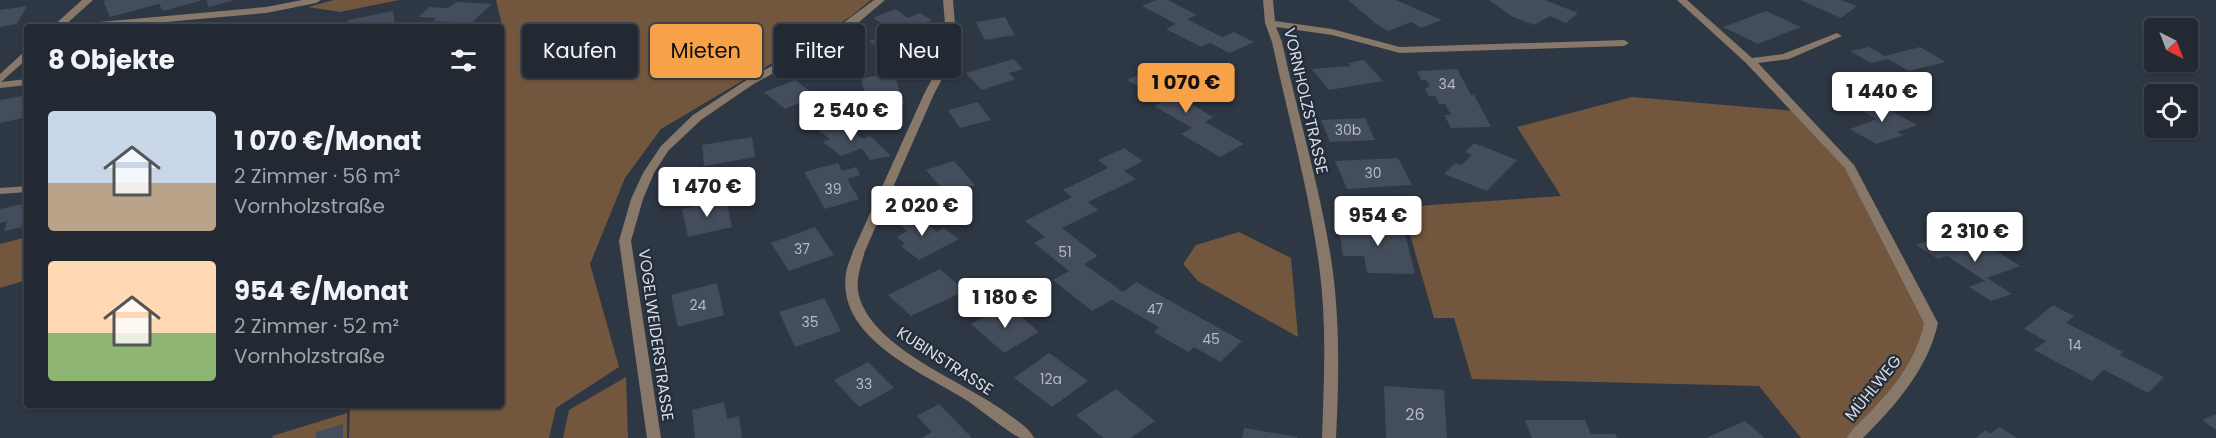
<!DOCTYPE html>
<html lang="de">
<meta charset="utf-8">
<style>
:root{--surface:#222933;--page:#2e353f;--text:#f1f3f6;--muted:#a2a6ac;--line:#3f454e;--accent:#f7a148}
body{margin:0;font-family:Poppins,sans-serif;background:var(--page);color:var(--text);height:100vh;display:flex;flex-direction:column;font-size:22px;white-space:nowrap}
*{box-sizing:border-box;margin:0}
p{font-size:20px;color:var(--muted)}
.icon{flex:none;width:33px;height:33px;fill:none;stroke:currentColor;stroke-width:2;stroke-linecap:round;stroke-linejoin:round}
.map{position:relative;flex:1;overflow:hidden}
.details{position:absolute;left:24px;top:24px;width:480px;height:384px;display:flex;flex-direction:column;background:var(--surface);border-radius:6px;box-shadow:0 2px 4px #0004,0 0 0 2px var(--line)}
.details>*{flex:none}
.top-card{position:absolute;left:522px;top:24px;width:570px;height:54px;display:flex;gap:12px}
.needle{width:39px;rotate:138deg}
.tools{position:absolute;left:2144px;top:18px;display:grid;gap:12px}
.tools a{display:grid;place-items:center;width:54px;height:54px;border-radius:6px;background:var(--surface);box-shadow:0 2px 4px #0004,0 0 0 2px var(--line);font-size:30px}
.price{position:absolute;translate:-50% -51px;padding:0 14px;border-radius:6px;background:#fff;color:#222;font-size:20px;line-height:39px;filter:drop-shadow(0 2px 3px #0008)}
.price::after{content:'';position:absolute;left:50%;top:36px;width:18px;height:14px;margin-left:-9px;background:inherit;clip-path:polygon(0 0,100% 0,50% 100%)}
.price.active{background:var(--accent);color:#111}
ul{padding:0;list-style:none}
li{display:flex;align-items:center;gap:18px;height:150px;padding:0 24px}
li span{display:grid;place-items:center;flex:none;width:168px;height:120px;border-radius:6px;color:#555}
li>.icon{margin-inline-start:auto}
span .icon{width:72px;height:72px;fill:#fffc;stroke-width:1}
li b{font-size:26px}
h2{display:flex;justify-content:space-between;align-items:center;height:72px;padding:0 24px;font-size:26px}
.chip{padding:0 21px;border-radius:6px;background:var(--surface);box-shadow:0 2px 4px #0004,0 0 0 2px var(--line);font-size:21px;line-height:54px}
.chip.active{background:var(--accent);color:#111}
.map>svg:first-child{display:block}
</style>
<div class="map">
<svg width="2216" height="438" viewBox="0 0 2216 438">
<rect width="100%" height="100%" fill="#2e3744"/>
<g fill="#72573e">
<polygon points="334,0 399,0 340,12 308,7"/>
<polygon points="496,0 871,0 850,17 661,129 625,178 590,264 619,367 556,408 549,438 349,438 350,405 501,405 501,40 505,38"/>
<polygon points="1632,97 1795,111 1847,164 1931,324 1928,340 1854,438 1801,438 1759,386 1472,379 1454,318 1434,318 1402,207 1561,196 1517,127"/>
<polygon points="1239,232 1291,258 1298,337 1198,281 1183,264 1196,245"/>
<polygon points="27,237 27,280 0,288 0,244"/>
<polygon points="626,377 628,438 563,438 569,410"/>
<polygon points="347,413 347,438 273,438 272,436"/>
</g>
<g fill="#444d5c">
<polygon points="108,0 200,0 200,1 163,11 159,4 110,17 103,1"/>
<polygon points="206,0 231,0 231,1 209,7"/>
<polygon points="1157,0 1168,0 1197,15 1187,19 1222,37 1234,32 1254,42 1230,53 1210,43 1201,47 1166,29 1176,24 1142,6"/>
<polygon points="1348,0 1396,0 1442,20 1421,28 1412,22 1388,31 1375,23"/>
<polygon points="1489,0 1545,0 1578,13 1566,23 1550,16 1534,25 1511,16"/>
<polygon points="1800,0 1840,0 1857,6 1841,18"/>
<polygon points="456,2 492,4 471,23 433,21 436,18 418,17 430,7 448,8"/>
<polygon points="27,6 17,24 0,27 0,10"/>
<polygon points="895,9 908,18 920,13 932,20 898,33 873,18"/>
<polygon points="393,11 395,24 379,27 349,27 348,20"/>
<polygon points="1766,11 1801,27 1758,44 1723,27"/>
<polygon points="1005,17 1015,35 985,40 976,22"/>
<polygon points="887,35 899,43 917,36 931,45 894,59 869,41"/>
<polygon points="1869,47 1885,56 1920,47 1946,62 1909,71 1888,59 1871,63 1850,51"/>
<polygon points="1013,59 1023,69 1009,73 1015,79 982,90 966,73"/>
<polygon points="1364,60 1383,81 1329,90 1312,69 1351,66 1348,63"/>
<polygon points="1457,69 1471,95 1474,95 1491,127 1451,128 1444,115 1451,115 1445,104 1439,104 1435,96 1429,96 1425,88 1430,87 1426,80 1421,80 1417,71"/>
<polygon points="1149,70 1185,91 1176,95 1213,117 1205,122 1244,144 1220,157 1181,134 1192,128 1154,106 1163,101 1127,80"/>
<polygon points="894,73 904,104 869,110 861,78"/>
<polygon points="795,80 816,96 785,109 764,92"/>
<polygon points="27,95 27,117 0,123 0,100"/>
<polygon points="1881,101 1899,111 1894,112 1917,125 1897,132 1903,135 1876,144 1850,129 1877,119 1858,109"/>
<polygon points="978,102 991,120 960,128 948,110"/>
<polygon points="1365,118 1375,140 1330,142 1321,120"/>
<polygon points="837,121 863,139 870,136 891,156 870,160 862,148 841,156 823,142 830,139 817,129"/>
<polygon points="752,137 755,157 704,166 702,145"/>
<polygon points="1474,143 1517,160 1487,191 1444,174 1455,163 1461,165 1472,155 1465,152"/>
<polygon points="1124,148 1143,161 1124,171 1136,179 1088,202 1098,210 1062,228 1098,256 1084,264 1123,292 1136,282 1242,341 1220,362 1194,347 1188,352 1154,332 1159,327 1112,300 1092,311 1053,280 1069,271 1034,243 1045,237 1025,221 1072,197 1063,190 1108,168 1098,160"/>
<polygon points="1398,158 1412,185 1347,189 1335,161"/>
<polygon points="954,161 975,185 947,194 926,170"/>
<polygon points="838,163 842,171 856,167 860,175 847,179 859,199 825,209 804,172"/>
<polygon points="726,200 732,227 688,237 682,209"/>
<polygon points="27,203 27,226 4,231 7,221 0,223 0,209"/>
<polygon points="911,212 937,232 944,228 959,239 919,260 901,246 905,244 897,237 907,231 894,220"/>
<polygon points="1338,223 1403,225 1415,274 1367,273 1364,256 1343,256"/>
<polygon points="815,227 834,255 789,271 771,243"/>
<polygon points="1939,237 1955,247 1978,239 2020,266 1987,278 2012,294 1991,301 1969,287 1985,281 1947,256 1938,259 1916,245"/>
<polygon points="940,269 965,291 911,316 888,295"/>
<polygon points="717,283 724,315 678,327 671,295"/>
<polygon points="824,298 841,331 795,347 779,312"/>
<polygon points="1007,305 1039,332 1004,353 971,324"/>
<polygon points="2053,305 2074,316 2066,323 2123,352 2120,355 2164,377 2148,393 2104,370 2092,381 2034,350 2046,341 2024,329"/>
<polygon points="1049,353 1088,381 1052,407 1014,378"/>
<polygon points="868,362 894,388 859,407 834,380"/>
<polygon points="1384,386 1444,390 1447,438 1386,438"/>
<polygon points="1116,389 1155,421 1130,438 1103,438 1076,415"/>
<polygon points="724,402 727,419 739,416 742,438 695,438 692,410"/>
<polygon points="939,404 972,438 922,438 932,432 917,416"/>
<polygon points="2216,414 2216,430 2202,420"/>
<polygon points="1525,420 1585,420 1591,434 1615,434 1617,438 1532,438"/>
<polygon points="1745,421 1765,438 1706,438"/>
<polygon points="343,424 343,438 316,438 316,432"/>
<polygon points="1999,427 2017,438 1976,438 1985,430 1991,434"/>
<polygon points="1244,428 1297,437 1297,438 1242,438"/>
</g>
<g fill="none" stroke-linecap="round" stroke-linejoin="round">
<g fill="#887869" fill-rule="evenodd">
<polygon points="82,0 93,0 63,27 52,27"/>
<polygon points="302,0 321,0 316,3 266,13 109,27 72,27 77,24 266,7"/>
<polygon points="874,0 885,0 859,22 834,39 752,85 701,120 668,151 654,173 643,199 631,241 661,438 647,438 619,241 631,199 643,173 661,146 693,115 745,81 827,35"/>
<path d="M943 0H953L956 36 949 66 934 94 865 251C861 265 855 281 859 296 874 349 961 380 1004 411 1014 419 1028 426 1034 438 1030 438 1025 438 1021 438 1013 436 978 408 968 401 924 373 836 339 846 273 847 266 851 258 853 251L924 94 939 66 946 36Z"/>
<path d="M1263 0H1273L1275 21 1332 29 1400 47 1624 40 1629 43 1624 46 1400 53 1332 35 1276 27 1282 42C1298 116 1321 190 1332 265 1340 322 1339 380 1336 438H1322C1324 380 1327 322 1319 265 1309 190 1288 116 1272 42L1265 23Z"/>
<path d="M1677 0H1687L1752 58 1783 54 1837 33 1842 36 1789 59 1758 63 1854 165 1938 323C1928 369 1895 406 1863 438H1847C1852 428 1864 419 1872 410 1896 385 1917 358 1924 323L1845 168 1746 63Z"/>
<polygon points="27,51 27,59 1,82 27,79 27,85 0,88 0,74 24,52"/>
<polygon points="27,186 27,192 0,194 0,188"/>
</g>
</g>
<g text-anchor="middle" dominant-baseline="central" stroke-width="4.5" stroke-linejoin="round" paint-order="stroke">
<g font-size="14" fill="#b4bac4">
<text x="1447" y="84">34</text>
<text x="1348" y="130">30b</text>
<text x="1373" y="173">30</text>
<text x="833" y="189">39</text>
<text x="802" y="249">37</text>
<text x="1065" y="252">51</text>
<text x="698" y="305">24</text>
<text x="1155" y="309">47</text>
<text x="810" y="322">35</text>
<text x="1211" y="339">45</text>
<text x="2075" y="345">14</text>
<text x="1051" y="379">12a</text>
<text x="864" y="384">33</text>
</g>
<g font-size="16" fill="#d9dee7" stroke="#242d3a">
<text transform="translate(1306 101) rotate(77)">VORNHOLZSTRASSE</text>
<text transform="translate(656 335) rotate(82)">VOGELWEIDERSTRASSE</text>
<text transform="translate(945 361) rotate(33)">KUBINSTRASSE</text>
<text transform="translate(1873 388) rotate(-51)">MÜHLWEG</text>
</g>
<g font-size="16" fill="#b4bac4">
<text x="1415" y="414">26</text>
</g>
</g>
</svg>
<div class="tools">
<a><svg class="needle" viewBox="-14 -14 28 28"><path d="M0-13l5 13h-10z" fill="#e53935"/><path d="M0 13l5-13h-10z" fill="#a2a6ac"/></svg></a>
<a><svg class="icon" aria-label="locate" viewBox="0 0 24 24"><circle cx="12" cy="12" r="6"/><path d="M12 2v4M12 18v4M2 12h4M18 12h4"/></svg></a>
</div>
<b class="price active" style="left:1186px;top:114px">1 070 €</b>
<b class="price" style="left:1882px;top:123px">1 440 €</b>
<b class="price" style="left:851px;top:142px">2 540 €</b>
<b class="price" style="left:707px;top:218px">1 470 €</b>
<b class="price" style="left:922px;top:237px">2 020 €</b>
<b class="price" style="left:1378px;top:247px">954 €</b>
<b class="price" style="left:1975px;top:263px">2 310 €</b>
<b class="price" style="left:1005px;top:329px">1 180 €</b>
<div class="top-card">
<a class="chip">Kaufen</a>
<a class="chip active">Mieten</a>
<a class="chip">Filter</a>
<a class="chip">Neu</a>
</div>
<section class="details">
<h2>8 Objekte<svg class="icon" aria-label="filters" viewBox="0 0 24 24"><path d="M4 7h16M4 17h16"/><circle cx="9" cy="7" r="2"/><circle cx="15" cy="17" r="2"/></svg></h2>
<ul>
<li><span style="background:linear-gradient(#c9d6e8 60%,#b9a48a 0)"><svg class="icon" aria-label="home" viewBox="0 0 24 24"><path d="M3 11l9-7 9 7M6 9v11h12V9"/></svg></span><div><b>1 070 €/Monat</b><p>2 Zimmer · 56 m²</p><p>Vornholzstraße</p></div></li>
<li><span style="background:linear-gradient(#ffd9b3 60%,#8fb573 0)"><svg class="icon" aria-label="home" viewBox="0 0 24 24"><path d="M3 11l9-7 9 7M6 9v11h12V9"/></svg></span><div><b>954 €/Monat</b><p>2 Zimmer · 52 m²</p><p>Vornholzstraße</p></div></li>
</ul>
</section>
</div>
